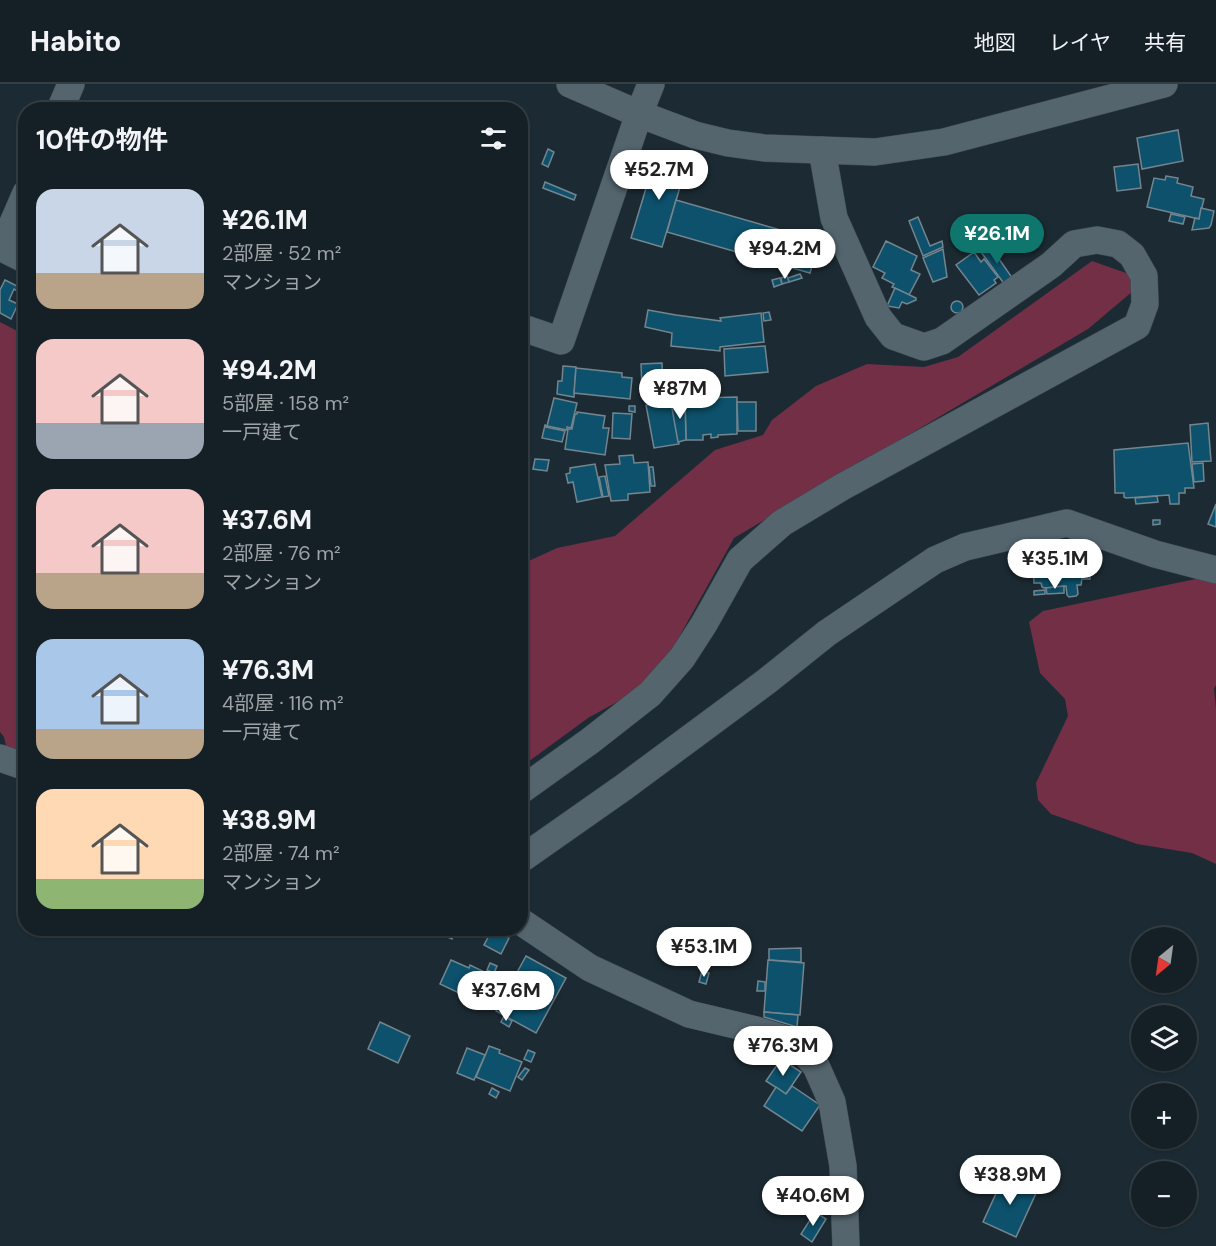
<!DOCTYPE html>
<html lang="ja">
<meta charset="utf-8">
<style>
:root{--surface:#152026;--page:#1e282e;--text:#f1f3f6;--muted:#9da3a7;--line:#343e43;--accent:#0f766e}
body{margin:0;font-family:"DM Sans","Noto Sans JP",sans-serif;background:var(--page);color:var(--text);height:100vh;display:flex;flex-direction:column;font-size:22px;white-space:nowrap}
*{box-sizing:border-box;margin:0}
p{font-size:20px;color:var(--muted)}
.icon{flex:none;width:33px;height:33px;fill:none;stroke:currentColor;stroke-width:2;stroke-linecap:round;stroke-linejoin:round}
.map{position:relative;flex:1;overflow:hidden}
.side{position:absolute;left:18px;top:18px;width:510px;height:834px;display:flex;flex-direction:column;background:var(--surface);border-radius:24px;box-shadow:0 2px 4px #0004,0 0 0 2px var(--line)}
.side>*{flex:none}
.needle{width:39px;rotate:209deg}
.buttons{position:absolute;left:1131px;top:843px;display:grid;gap:12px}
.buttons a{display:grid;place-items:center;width:66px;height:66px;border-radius:50%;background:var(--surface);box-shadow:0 2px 4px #0004,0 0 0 2px var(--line);font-size:30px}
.price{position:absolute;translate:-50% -51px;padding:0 14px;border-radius:21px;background:#fff;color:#222;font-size:20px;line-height:39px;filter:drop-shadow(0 2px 3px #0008)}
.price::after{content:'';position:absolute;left:50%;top:36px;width:18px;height:14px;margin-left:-9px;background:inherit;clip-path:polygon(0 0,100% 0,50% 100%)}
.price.on{background:var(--accent);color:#fff}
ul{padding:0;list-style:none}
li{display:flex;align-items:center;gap:18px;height:150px;padding:0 18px}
li span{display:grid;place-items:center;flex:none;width:168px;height:120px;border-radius:18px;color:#555}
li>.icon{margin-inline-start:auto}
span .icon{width:72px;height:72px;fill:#fffc;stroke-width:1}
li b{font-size:26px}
h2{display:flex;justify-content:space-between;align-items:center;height:72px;padding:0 18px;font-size:26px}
header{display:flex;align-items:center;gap:36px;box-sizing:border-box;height:84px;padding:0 30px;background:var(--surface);border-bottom:2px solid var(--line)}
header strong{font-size:28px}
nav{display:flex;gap:33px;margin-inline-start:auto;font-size:21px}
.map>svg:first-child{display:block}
</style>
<header>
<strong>Habito</strong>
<nav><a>地図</a><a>レイヤ</a><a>共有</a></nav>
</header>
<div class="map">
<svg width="1216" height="1162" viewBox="0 0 1216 1162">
<rect width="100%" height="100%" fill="#1c2b33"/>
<g fill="#732f46">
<polygon points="1092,177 1129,190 1133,207 1088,245 734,454 663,582 637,607 588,634 521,683 520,481 557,464 615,452 715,366 763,351 772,336 816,302 867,280 924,283 958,273"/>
<polygon points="0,238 25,251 25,682 8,670 4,653 0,648"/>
<polygon points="1210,492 1216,494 1216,601 1214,605 1216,625 1216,780 1192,769 1137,760 1051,730 1038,716 1036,699 1068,632 1065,615 1040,589 1029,538 1043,527"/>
</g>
<g fill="#0d516c" stroke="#73858e" stroke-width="1.5">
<polygon points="1178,46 1183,77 1142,85 1137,54"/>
<polygon points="548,65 554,68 548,83 542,80"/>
<polygon points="656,71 687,80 662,163 631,154"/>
<polygon points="1138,80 1141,104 1117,107 1114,83"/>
<polygon points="1166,92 1178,94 1177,99 1193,103 1191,112 1204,115 1199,135 1147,123 1154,94 1165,96"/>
<polygon points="545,98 576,111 574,116 543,104"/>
<polygon points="676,116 819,157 810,189 667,148"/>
<polygon points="1201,124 1214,127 1211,141 1209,144 1192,146 1195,134 1199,135"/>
<polygon points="1171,130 1185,133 1183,140 1169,137"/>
<polygon points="918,133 930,162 942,157 943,163 923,172 909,137"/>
<polygon points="886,157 917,172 911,186 920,190 909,211 892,203 894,200 882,194 885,189 873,183"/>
<polygon points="995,161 1001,171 999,173 992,163"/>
<polygon points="990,162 1013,195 1005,201 981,168"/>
<polygon points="943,165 947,193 933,198 923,174"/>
<polygon points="974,168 981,178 984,175 998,193 994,196 996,199 979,211 956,181"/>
<polygon points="800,190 802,194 789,198 788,194"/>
<polygon points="787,192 789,198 782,200 781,194"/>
<polygon points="780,194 782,200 774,203 772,196"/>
<polygon points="5,196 25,206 23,210 14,205 9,216 18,220 11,235 0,229 0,206"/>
<polygon points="895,204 916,214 916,216 907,220 902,218 899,224 887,222"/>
<circle cx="957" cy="223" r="6"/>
<polygon points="648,226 676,231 721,237 720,234 761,229 764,258 720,263 720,267 671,262 672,249 645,243"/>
<polygon points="769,228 771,236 764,237 763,229"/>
<polygon points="26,230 26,244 20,241"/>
<polygon points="765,262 768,288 725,292 724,265"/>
<polygon points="662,279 663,303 642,304 641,280"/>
<polygon points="563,282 576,283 574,313 557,310 558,297 562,297"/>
<polygon points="576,284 622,289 622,293 632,294 630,315 574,309"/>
<polygon points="665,313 666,317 649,320 648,316"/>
<polygon points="737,313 737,350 718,351 718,353 711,354 711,350 703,351 703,356 686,356 685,318 700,318 699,314"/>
<polygon points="554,314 577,319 571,344 567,343 567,346 547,342"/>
<polygon points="671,316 679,360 654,364 646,321"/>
<polygon points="685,318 686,356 678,358 671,319"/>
<polygon points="737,318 756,318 756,347 738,347"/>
<polygon points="629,322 635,322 635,328 629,327"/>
<polygon points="577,328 605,332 603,344 609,344 605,371 565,365 568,345 572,345 575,330 577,330"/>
<polygon points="613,329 632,330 630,355 612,354"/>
<polygon points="1208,339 1211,377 1192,378 1190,341"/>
<polygon points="545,341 547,342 546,343 565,347 562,358 542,354"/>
<polygon points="1188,359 1194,404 1185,404 1185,409 1179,409 1179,420 1170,420 1169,411 1126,414 1124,413 1124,409 1115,409 1114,366"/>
<polygon points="633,371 634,379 648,378 650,408 628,410 628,416 611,417 605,381 620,380 619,372"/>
<polygon points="535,375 549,376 547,387 533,385"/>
<polygon points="1203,379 1204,397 1194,398 1192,380"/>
<polygon points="595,380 602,413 577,418 573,398 568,399 566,390 570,389 570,384"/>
<polygon points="649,383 653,383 655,402 651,402"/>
<polygon points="605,392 609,412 603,413 599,393"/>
<polygon points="1157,412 1158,418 1136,420 1135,414"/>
<polygon points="1216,420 1216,443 1208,440"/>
<polygon points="1153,436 1160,436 1160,440 1153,441"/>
<polygon points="1085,460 1087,462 1090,495 1082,495 1081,501 1077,501 1078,510 1076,512 1069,513 1067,511 1066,502 1044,504 1042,503 1041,499 1034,499 1032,465"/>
<polygon points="1064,502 1064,509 1047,510 1046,504"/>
<polygon points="1045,506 1045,510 1034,511 1034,507"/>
<polygon points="441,844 457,844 452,855 439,849"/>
<polygon points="492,846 509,854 501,870 484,861"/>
<polygon points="801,864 801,878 769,876 769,865"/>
<polygon points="526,872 566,894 536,949 496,927"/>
<polygon points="451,876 469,884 470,881 493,892 480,919 440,900"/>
<polygon points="768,876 804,879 800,931 764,928"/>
<polygon points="490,879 497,882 494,889 487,886"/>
<polygon points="702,887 709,889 706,900 699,898"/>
<polygon points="758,897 765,898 765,907 757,907"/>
<polygon points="764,928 798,931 797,943 764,933"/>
<polygon points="504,932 512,937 509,943 501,938"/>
<polygon points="380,938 410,952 398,979 368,965"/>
<polygon points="489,962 500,966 499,969 522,978 510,1007 476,993"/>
<polygon points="467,964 485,971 474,996 457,989"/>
<polygon points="528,966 535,969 531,978 524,975"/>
<polygon points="781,975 801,988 786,1010 766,997"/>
<polygon points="525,984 529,986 522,996 518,993"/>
<polygon points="792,1002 820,1021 802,1047 764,1022 776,1003 786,1010"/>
<polygon points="492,1004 499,1008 496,1014 489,1010"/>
<polygon points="1004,1092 1037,1107 1016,1153 983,1138"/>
<polygon points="815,1128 826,1135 812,1158 801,1150"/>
</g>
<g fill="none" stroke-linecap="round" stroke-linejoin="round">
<defs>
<g id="minor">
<polyline points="570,0 639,30 695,51 728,59 764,64 875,68 944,58 1164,0"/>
<polyline points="60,26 71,0"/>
<polyline points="0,163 26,176"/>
<polyline points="2,164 26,109"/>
<polyline points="520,243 561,257 639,30 651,0"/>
<polyline points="0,674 26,683"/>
<polyline points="520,707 590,657 650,610 682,574 704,540 740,476 782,439 842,403 1137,242 1145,220 1144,192 1132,171 1118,160 1097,156 1074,160 1051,181 942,257 924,263 893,252 878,233 834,134 822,66"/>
<polyline points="520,776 624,703 767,597 827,549 935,476 965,463 1067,439 1155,470 1216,486"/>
<polyline points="520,837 590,884 689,930 756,946 788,956 802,966 816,982 832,1018 843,1082 846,1162"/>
</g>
</defs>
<use href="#minor" stroke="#3c4a50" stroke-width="28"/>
<use href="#minor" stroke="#54656e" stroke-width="27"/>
</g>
</svg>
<div class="buttons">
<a><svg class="needle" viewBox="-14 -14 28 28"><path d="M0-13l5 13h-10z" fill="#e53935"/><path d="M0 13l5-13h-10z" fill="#9da3a7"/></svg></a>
<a><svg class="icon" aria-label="layers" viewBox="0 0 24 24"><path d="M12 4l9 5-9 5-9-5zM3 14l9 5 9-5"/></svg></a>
<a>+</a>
<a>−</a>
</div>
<b class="price" style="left:659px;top:117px">¥52.7M</b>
<b class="price on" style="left:997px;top:181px">¥26.1M</b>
<b class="price" style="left:785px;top:196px">¥94.2M</b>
<b class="price" style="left:680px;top:336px">¥87M</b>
<b class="price" style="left:1055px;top:506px">¥35.1M</b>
<b class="price" style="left:704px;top:894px">¥53.1M</b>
<b class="price" style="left:506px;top:938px">¥37.6M</b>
<b class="price" style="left:783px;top:993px">¥76.3M</b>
<b class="price" style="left:1010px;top:1122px">¥38.9M</b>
<b class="price" style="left:813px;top:1143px">¥40.6M</b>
<section class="side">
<h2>10件の物件<svg class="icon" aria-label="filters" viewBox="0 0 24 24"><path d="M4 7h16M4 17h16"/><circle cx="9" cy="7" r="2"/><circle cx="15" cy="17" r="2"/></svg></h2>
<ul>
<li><span style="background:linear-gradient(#c9d6e8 70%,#b9a48a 0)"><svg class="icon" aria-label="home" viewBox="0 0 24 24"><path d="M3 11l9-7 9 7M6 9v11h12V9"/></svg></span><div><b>¥26.1M</b><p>2部屋 · 52 m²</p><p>マンション</p></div></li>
<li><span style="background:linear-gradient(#f6c9c9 70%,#9aa5b1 0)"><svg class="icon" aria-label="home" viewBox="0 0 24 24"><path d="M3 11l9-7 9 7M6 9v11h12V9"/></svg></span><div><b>¥94.2M</b><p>5部屋 · 158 m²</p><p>一戸建て</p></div></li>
<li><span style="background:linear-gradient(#f6c9c9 70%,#b9a48a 0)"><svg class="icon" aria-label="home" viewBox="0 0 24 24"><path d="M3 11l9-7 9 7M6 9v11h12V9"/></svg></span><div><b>¥37.6M</b><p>2部屋 · 76 m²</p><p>マンション</p></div></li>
<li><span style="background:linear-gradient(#a9c7e8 75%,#b9a48a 0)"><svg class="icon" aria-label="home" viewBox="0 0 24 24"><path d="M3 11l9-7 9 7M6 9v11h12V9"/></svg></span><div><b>¥76.3M</b><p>4部屋 · 116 m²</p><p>一戸建て</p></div></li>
<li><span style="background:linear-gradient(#ffd9b3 75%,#8fb573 0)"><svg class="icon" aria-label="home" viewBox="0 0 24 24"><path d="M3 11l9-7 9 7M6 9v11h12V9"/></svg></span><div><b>¥38.9M</b><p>2部屋 · 74 m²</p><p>マンション</p></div></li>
</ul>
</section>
</div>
